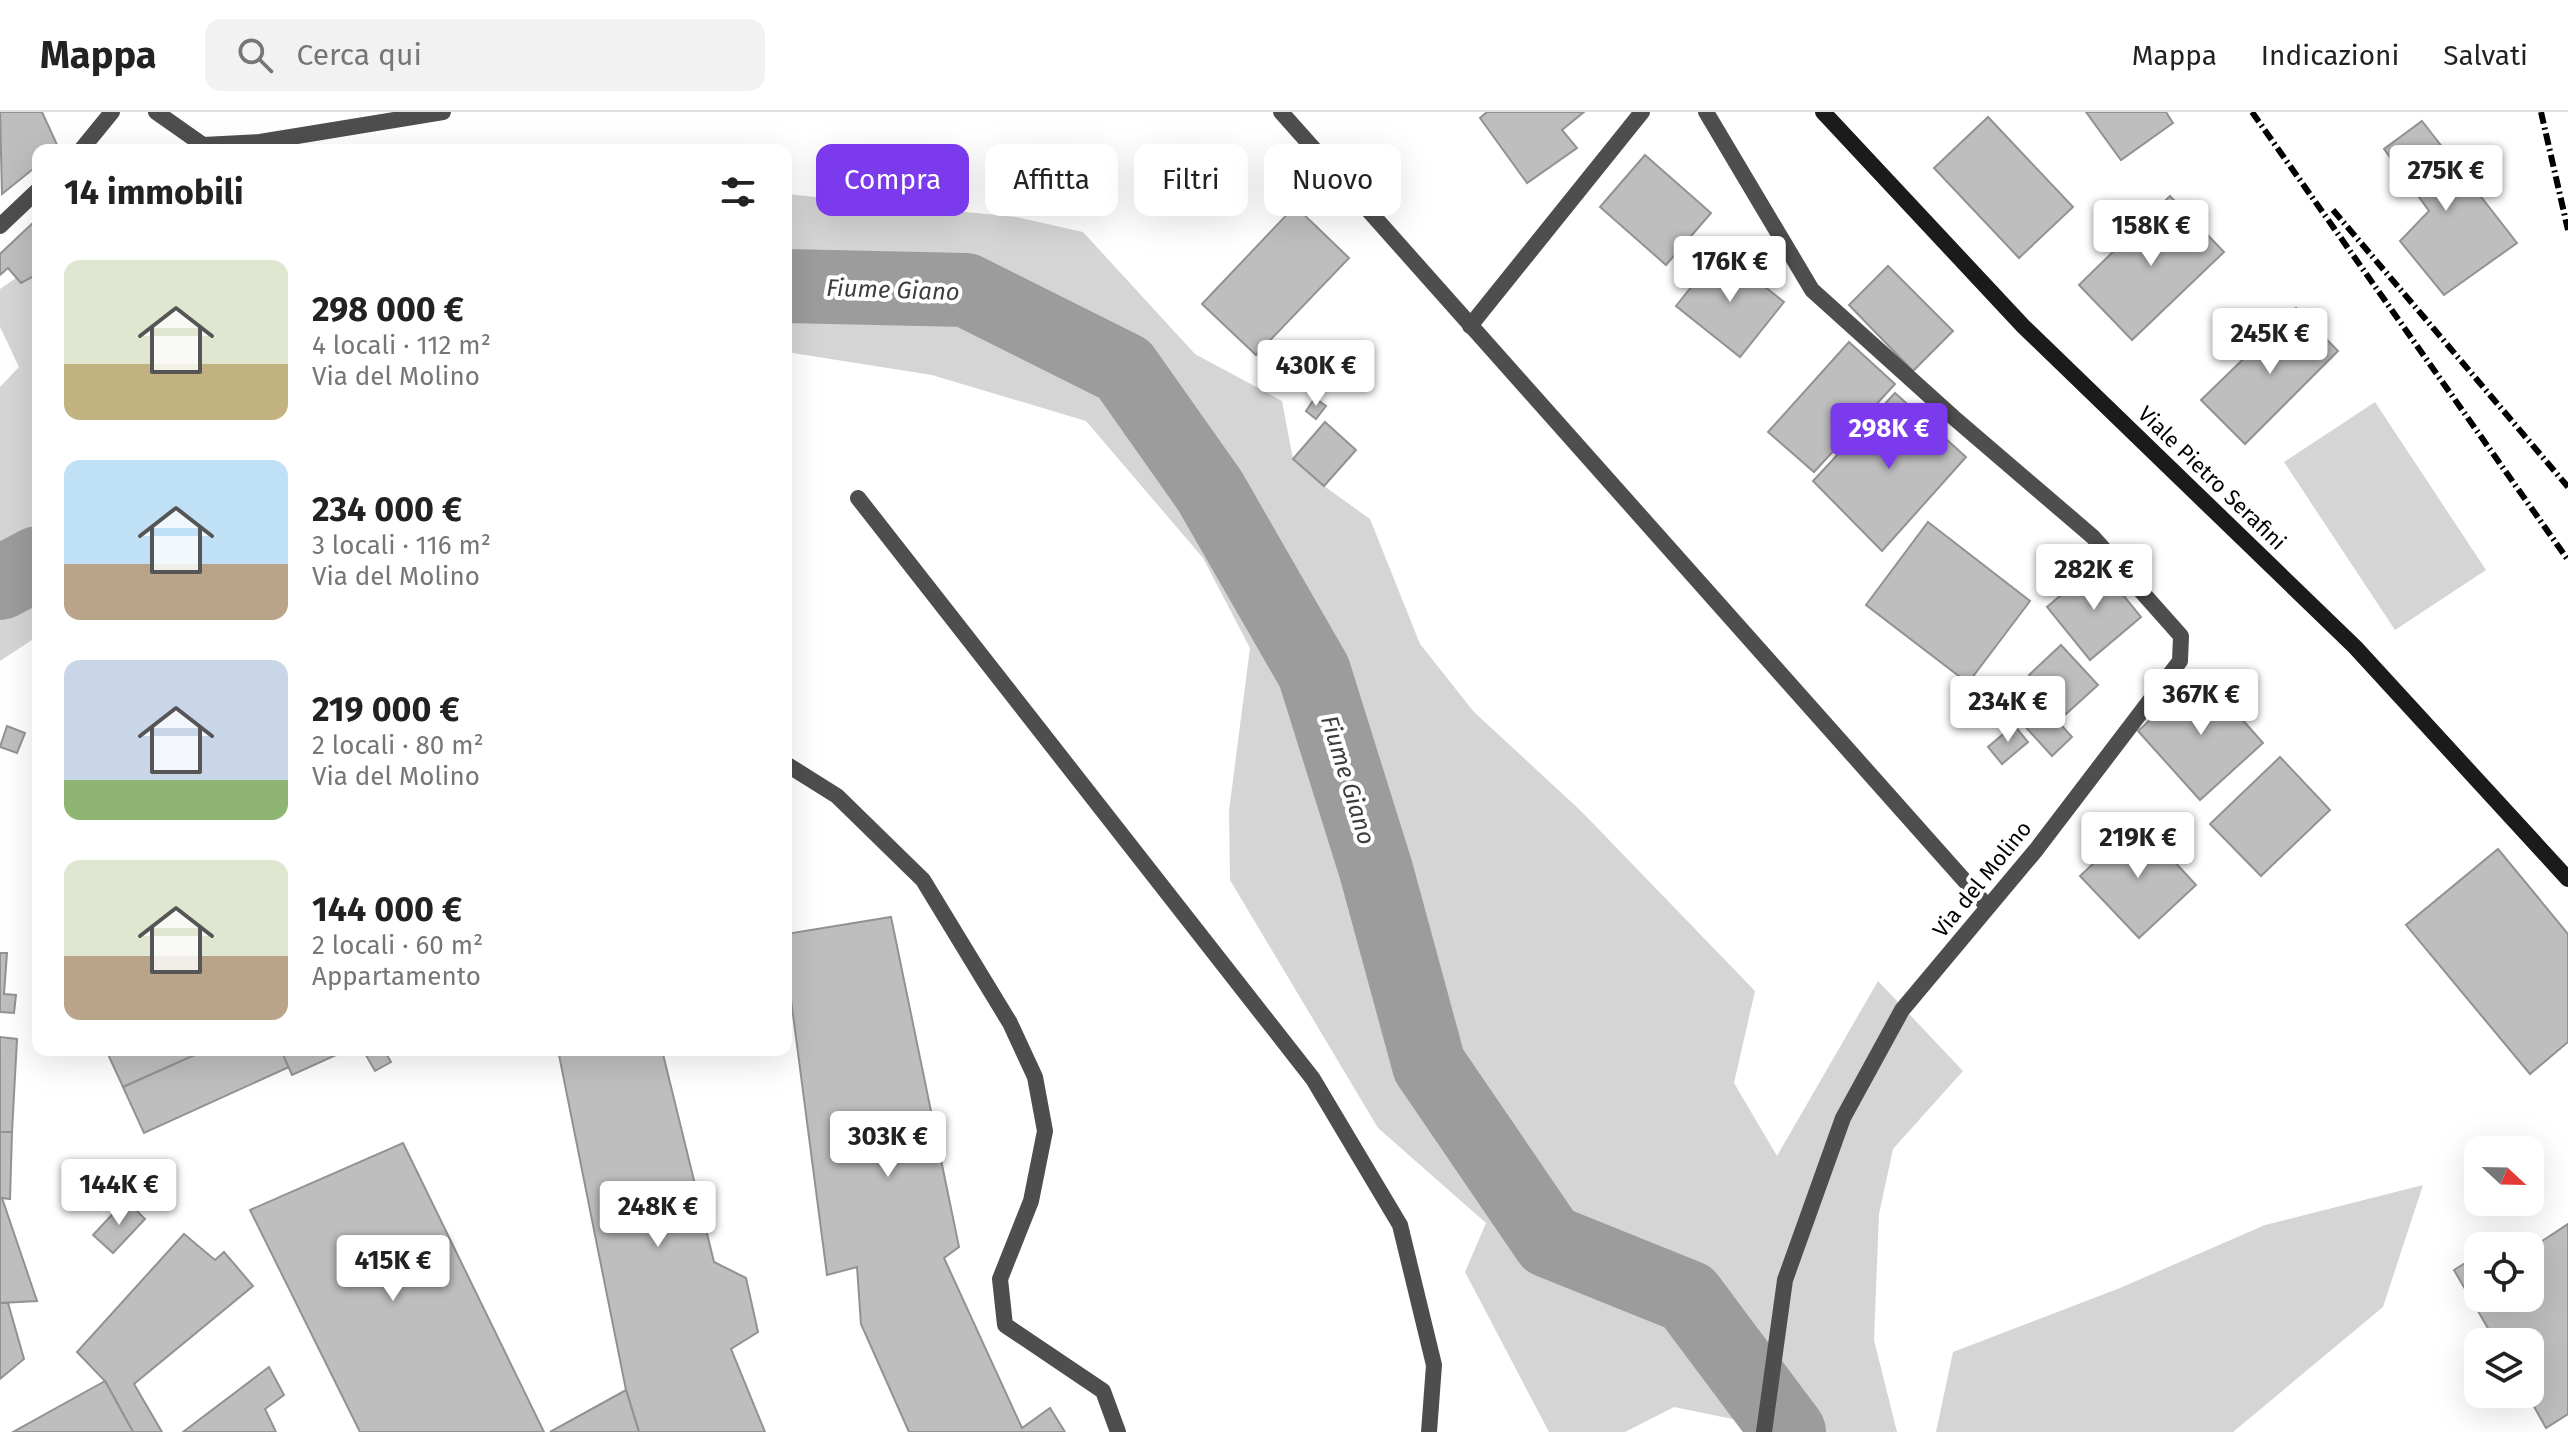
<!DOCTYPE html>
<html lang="it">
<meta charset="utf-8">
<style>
:root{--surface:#fff;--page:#f2f2f2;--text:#222;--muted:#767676;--line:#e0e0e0;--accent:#7c3aed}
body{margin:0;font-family:"Fira Sans",sans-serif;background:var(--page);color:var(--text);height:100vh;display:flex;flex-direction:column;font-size:30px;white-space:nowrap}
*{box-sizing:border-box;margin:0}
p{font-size:26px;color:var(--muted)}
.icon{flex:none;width:44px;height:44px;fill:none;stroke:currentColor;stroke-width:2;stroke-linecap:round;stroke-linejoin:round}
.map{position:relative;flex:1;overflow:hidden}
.sheet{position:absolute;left:32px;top:32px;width:760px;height:912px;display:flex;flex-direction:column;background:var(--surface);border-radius:16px;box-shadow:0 8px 32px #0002}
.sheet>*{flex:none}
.guide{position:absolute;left:816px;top:32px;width:760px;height:72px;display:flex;gap:16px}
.needle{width:52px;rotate:112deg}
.controls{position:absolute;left:2464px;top:1024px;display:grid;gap:16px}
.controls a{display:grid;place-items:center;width:80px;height:80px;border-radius:16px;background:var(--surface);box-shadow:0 8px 32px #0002;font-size:40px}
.price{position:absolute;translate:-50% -68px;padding:0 18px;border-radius:8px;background:#fff;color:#222;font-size:26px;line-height:52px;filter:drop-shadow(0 2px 4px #0008)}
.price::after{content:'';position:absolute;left:50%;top:48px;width:24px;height:18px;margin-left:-12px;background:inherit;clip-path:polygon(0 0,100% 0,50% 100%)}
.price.on{background:var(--accent);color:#fff}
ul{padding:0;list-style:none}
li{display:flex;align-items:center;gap:24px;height:200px;padding:0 32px}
li span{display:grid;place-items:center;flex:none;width:224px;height:160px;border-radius:16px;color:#555}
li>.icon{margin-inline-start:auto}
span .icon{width:96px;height:96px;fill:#fffc;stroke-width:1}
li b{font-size:34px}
h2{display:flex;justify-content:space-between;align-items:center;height:96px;padding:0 32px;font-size:34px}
.tag{padding:0 28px;border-radius:16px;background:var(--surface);box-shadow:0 8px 32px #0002;font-size:28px;line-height:72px}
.tag.on{background:var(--accent);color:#fff}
header{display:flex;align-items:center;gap:48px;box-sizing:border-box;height:112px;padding:0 40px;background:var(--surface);border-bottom:2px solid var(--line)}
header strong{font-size:38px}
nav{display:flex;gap:44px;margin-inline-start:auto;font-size:28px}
.search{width:560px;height:72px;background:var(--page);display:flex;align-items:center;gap:20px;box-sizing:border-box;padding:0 28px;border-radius:16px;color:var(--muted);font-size:30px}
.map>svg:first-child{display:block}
</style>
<header>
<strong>Mappa</strong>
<div class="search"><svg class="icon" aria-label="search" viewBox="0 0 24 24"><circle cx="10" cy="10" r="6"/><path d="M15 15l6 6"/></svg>Cerca qui</div>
<nav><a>Mappa</a><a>Indicazioni</a><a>Salvati</a></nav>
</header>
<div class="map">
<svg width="2568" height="1320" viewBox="0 0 2568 1320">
<rect width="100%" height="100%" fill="#fff"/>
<g fill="#d5d5d5">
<polygon points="786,82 1016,105 1083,120 1195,242 1282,289 1293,347 1324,374 1370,407 1420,532 1474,600 1581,699 1755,879 1734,971 1777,1044 1878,869 1963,959 1893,1037 1879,1102 1874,1228 1897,1320 1751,1320 1742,1309 1674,1295 1625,1320 1549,1320 1465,1160 1486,1111 1378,1016 1230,768 1229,699 1250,536 1203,446 1086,309 932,263 786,240"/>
<polygon points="38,151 38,524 0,549 0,275 19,255 0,215 0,177"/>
<polygon points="2375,290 2486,458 2395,518 2284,350"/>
<polygon points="2423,1073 2383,1195 2233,1320 1936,1320 1953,1240 2120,1176 2265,1113"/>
</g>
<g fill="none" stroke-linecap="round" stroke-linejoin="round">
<g stroke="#9c9c9c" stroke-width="74">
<polyline points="786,174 966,178 1124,257 1210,379 1314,560 1376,758 1429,953 1549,1129 1688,1185 1789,1320"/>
<polyline points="0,471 38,451"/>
</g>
</g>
<g fill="#bebebe" stroke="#929292" stroke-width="2">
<polygon points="0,0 42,0 59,37 38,38 38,53 2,82"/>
<polygon points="1487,0 1584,0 1562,18 1577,36 1527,71 1480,6"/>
<polygon points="2086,0 2166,0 2173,11 2121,48"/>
<polygon points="1988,5 2073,95 2019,146 1934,56"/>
<polygon points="2422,9 2517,131 2444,183 2400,129 2429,99 2384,37"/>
<polygon points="1645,43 1711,101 1666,153 1600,95"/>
<polygon points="2170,84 2224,140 2132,228 2079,173"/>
<polygon points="1295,94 1349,146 1256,243 1202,192"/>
<polygon points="38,106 38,162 21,171 8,156 0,163 0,142"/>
<polygon points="1720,139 1784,190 1740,245 1676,194"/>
<polygon points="1888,154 1953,219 1913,259 1849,193"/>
<polygon points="2296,196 2338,239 2245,332 2201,288"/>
<polygon points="1849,230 1895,272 1814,360 1768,320"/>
<polygon points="1895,281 1966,345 1882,439 1813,369"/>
<polygon points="1315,286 1326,294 1316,307 1306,299"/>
<polygon points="1325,310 1356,338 1324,374 1293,347"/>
<polygon points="1928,410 2030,489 1968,571 1866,493"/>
<polygon points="2098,452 2141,505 2090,548 2047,495"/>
<polygon points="2061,533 2098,573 2066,602 2029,563"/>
<polygon points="2201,561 2263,631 2200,688 2138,619"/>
<polygon points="2022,570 2072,625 2052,644 2002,589"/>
<polygon points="2014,613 2028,630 2002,652 1988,635"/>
<polygon points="7,614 25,621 17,641 0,635"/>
<polygon points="2280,645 2330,698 2261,764 2210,712"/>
<polygon points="2138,710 2196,773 2139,826 2080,764"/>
<polygon points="2498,737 2568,822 2568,930 2530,962 2406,813"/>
<polygon points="891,805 959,1135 944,1146 1022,1316 1050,1296 1065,1320 909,1320 861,1212 857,1155 827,1163 786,849 786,822"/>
<polygon points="0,841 7,841 4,882 16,883 14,901 0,900"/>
<polygon points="0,925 17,927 12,1020 0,1020"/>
<polygon points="106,938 206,938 123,975"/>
<polygon points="206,938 281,938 289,955 144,1021 123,975"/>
<polygon points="281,938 347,938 292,963"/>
<polygon points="363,938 384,938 391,950 375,959"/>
<polygon points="558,938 662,938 714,1150 746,1166 758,1220 731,1237 765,1320 639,1320 626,1278"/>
<polygon points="0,1020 12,1020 10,1087 2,1086 37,1189 0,1191"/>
<polygon points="403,1031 544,1320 360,1320 250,1098"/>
<polygon points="126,1088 145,1107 113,1141 93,1123"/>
<polygon points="2568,1112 2568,1302 2546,1316 2527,1282 2530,1282 2530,1230 2496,1230 2454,1158 2478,1143 2478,1186 2530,1186 2530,1137"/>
<polygon points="184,1122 215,1148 224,1140 253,1174 134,1272 162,1320 133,1320 105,1269 77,1240"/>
<polygon points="0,1191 8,1191 24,1247 0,1267"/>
<polygon points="269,1255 284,1283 265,1297 276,1320 183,1320"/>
<polygon points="105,1269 133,1320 13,1320"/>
<polygon points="626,1278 639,1320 550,1320"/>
</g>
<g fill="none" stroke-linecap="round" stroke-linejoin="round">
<g stroke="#4e4e4e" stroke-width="16">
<polyline points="858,386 1313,967 1400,1113 1434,1253 1429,1320"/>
<polyline points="786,652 837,684 923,768 1010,911 1035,965 1045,1019 1031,1089 1000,1167 1005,1213 1103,1279 1118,1320"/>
</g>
<g stroke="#4e4e4e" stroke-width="16">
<polyline points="156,0 203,33 260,30 443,0"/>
<polyline points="1281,0 1988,795"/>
<polyline points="1706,0 1812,178 1953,305 2093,425 2181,524 2180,549 2036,738 1902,898 1843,1006 1785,1168 1764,1320"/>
<polyline points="81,38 112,0"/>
<polyline points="0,114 38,78"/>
<polyline points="1470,214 1642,0"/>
</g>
<polyline stroke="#1b1b1b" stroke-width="16" points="1823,0 2023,214 2355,535 2568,767"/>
<g stroke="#000" stroke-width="6" stroke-dasharray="12 4 2 4" stroke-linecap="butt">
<polyline points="2252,0 2568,448"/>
<polyline points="2541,0 2568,118"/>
<polyline points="2333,98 2568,375"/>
</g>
</g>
<g text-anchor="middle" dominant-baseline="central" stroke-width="8" stroke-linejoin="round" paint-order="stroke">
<g font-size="22" fill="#000" stroke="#fff">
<text transform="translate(2212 366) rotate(44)">Viale Pietro Serafini</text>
<text transform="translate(1982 767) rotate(-51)">Via del Molino</text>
</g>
<g font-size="24" font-style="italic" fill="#3d3d3d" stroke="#fff">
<text transform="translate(893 178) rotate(2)">Fiume Giano</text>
<text transform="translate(1348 668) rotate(73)">Fiume Giano</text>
</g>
</g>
</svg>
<div class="controls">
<a><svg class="needle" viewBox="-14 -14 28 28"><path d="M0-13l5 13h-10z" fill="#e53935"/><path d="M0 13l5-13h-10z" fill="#767676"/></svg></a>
<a><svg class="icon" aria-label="locate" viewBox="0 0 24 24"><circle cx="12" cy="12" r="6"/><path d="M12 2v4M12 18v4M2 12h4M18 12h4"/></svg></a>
<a><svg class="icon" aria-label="layers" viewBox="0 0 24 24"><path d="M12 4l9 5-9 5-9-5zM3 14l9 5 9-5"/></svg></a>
</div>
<b class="price" style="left:2446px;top:101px">275K €</b>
<b class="price" style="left:2151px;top:156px">158K €</b>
<b class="price" style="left:1730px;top:192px">176K €</b>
<b class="price" style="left:2270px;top:264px">245K €</b>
<b class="price" style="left:1316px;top:296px">430K €</b>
<b class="price on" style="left:1889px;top:359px">298K €</b>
<b class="price" style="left:2094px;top:500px">282K €</b>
<b class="price" style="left:2201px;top:625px">367K €</b>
<b class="price" style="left:2008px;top:632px">234K €</b>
<b class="price" style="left:2138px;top:768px">219K €</b>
<b class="price" style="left:888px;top:1067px">303K €</b>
<b class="price" style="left:119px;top:1115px">144K €</b>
<b class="price" style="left:658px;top:1137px">248K €</b>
<b class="price" style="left:393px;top:1191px">415K €</b>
<div class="guide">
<a class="tag on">Compra</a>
<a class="tag">Affitta</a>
<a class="tag">Filtri</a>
<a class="tag">Nuovo</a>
</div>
<section class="sheet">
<h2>14 immobili<svg class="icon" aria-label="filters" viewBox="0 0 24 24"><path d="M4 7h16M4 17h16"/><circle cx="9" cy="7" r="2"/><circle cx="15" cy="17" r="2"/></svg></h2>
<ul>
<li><span style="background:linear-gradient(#dfe7d0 65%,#c2b280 0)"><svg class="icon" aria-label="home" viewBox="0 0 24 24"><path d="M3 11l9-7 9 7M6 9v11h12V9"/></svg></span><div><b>298 000 €</b><p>4 locali · 112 m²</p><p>Via del Molino</p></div></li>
<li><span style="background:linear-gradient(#bfe0f5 65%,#b9a48a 0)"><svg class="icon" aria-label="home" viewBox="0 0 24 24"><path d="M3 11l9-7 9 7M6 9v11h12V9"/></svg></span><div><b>234 000 €</b><p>3 locali · 116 m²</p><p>Via del Molino</p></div></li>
<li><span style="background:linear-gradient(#c9d6e8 75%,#8fb573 0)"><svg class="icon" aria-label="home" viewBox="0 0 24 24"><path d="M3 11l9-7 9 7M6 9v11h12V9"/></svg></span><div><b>219 000 €</b><p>2 locali · 80 m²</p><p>Via del Molino</p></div></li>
<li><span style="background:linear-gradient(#dfe7d0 60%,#b9a48a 0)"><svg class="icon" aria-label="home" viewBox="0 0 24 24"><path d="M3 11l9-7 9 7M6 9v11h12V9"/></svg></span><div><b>144 000 €</b><p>2 locali · 60 m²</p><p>Appartamento</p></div></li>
</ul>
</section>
</div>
